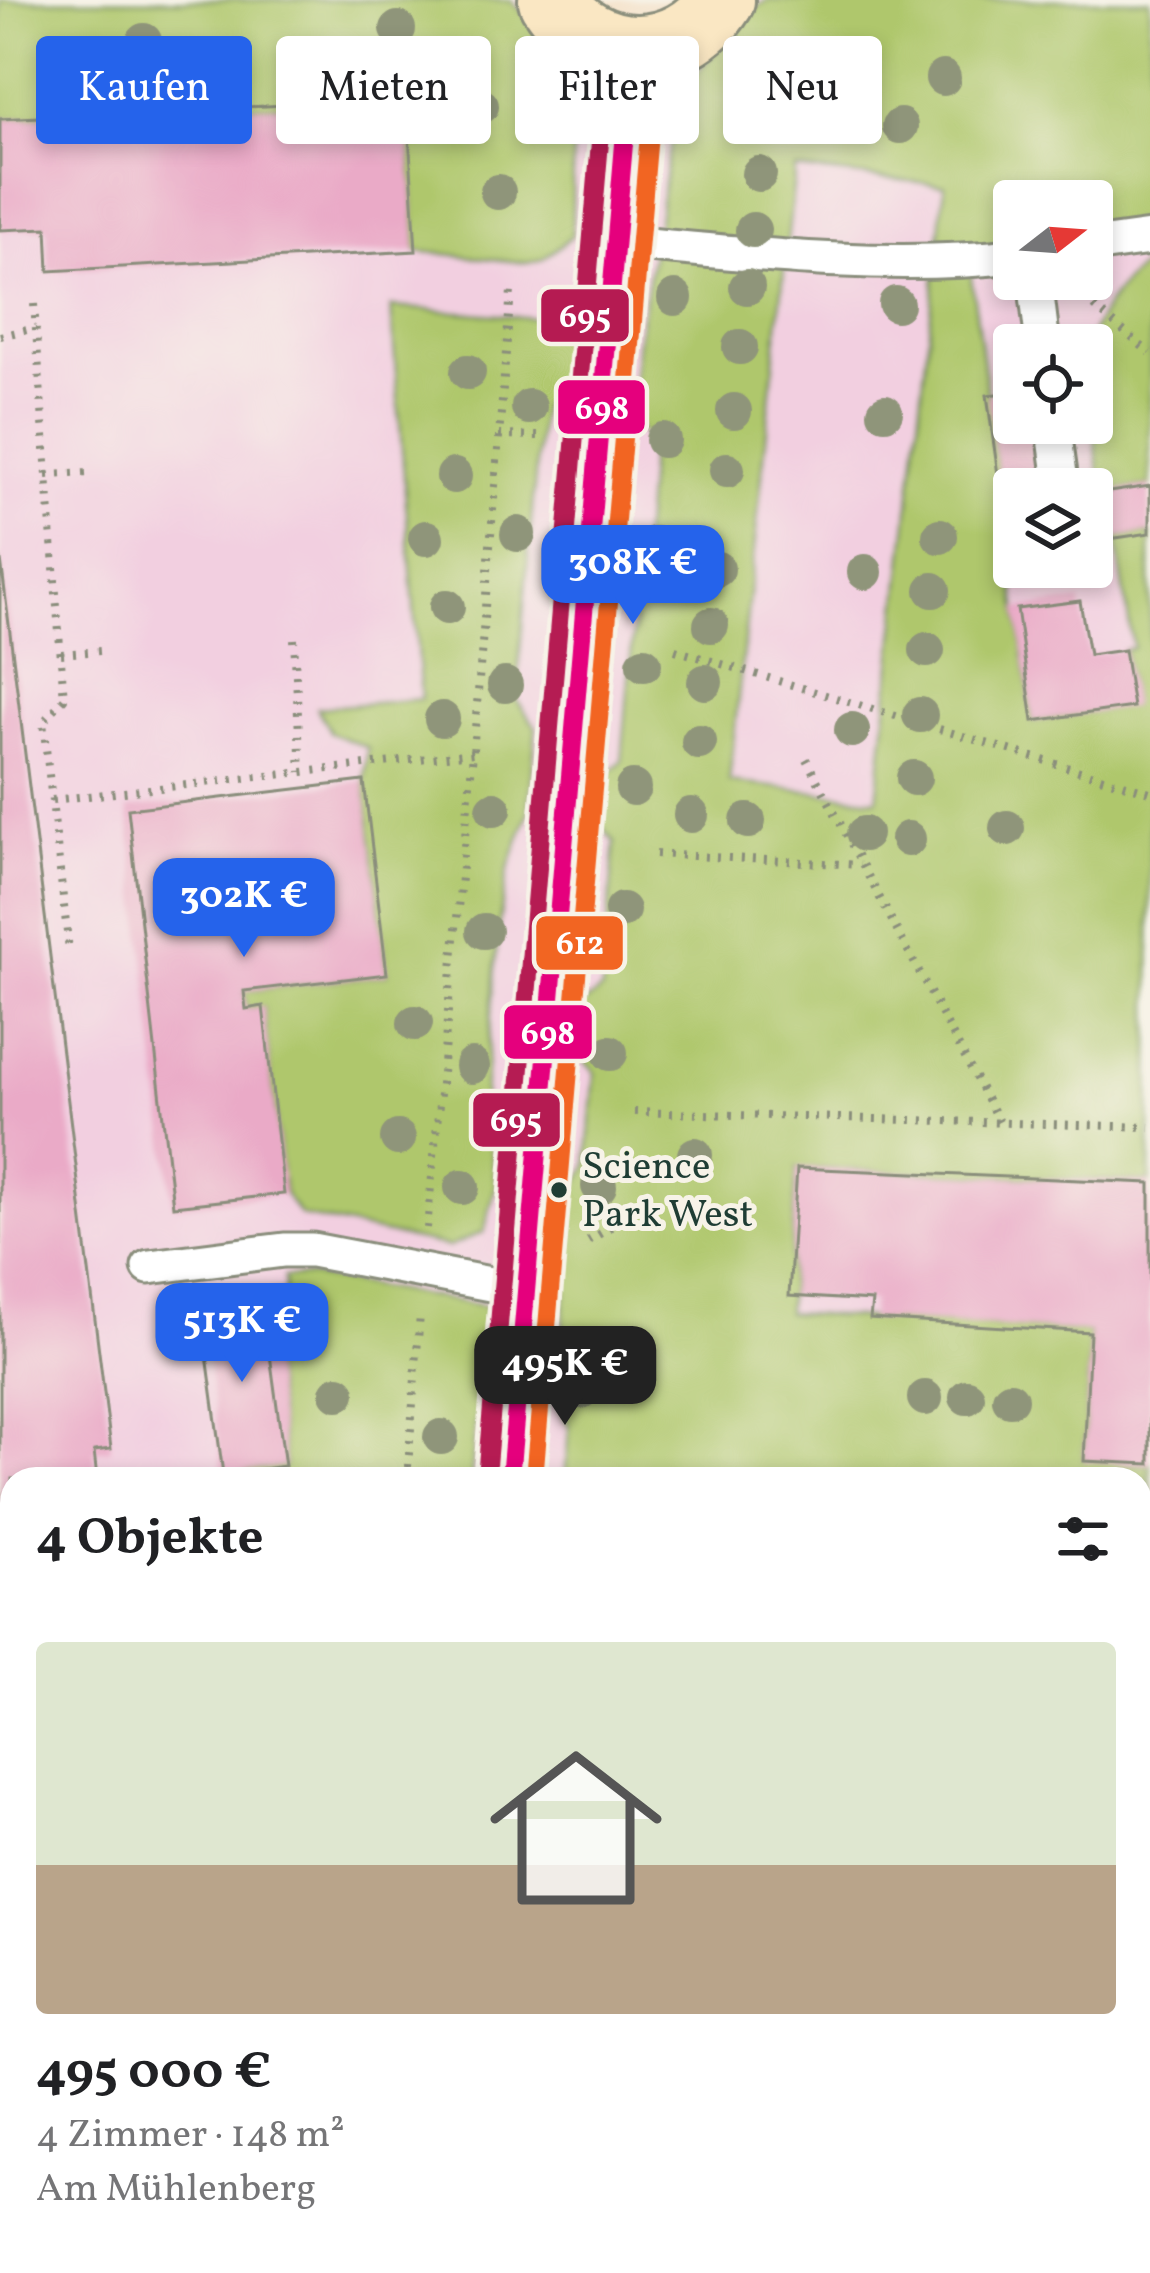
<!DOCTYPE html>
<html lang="de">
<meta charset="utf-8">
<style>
:root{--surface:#fff;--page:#f6f6f6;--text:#202124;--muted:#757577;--accent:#2563eb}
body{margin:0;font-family:Vollkorn,serif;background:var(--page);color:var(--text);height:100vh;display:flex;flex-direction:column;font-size:45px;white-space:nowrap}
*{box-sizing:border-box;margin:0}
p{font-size:39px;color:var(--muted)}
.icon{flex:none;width:66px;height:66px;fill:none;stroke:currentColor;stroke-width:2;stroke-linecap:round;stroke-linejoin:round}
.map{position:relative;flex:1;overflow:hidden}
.details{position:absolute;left:0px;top:1467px;width:1152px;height:807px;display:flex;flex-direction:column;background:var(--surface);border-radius:36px 36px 0 0;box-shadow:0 6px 18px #0003}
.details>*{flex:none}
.guide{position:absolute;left:36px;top:36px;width:1080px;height:108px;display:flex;gap:24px}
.needle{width:78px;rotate:73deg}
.buttons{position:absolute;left:993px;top:180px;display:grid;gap:24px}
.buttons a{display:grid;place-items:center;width:120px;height:120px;border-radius:12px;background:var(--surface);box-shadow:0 6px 18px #0003;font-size:60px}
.price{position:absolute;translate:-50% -102px;padding:0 27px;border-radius:24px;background:var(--accent);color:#fff;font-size:39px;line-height:78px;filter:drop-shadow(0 3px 6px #0008)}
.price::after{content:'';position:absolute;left:50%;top:72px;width:36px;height:27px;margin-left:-18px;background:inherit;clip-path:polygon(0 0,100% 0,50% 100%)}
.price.current{background:#222;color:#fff}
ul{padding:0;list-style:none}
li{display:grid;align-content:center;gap:24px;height:636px;padding:0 36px}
li span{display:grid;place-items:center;height:372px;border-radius:12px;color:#555}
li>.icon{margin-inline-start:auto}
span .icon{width:216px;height:216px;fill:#fffc;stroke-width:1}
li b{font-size:51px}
h2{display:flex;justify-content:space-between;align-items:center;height:144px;padding:0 36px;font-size:51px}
.pill{padding:0 42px;border-radius:12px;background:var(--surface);box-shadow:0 6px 18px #0003;font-size:42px;line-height:108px}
.pill.current{background:var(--accent);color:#fff}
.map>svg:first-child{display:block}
</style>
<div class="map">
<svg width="1150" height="2273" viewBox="0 0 1150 2273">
<rect width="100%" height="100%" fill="#f7f3e8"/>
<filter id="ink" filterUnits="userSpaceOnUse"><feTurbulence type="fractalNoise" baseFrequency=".00833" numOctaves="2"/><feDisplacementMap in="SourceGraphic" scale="24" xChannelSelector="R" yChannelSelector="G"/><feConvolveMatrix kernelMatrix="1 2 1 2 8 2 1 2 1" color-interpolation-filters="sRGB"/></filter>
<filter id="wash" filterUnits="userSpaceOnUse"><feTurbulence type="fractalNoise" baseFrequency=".004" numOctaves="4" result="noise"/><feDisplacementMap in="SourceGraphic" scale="48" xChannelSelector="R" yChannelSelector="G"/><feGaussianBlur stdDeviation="2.7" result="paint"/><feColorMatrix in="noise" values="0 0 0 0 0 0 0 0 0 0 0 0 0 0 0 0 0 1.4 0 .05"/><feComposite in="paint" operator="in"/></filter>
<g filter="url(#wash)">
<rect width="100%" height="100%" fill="#f4dec3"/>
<path fill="#f2cfe0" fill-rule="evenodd" d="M0 0H552L575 28 721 0H1150V2273H0ZM1014 201H1092V279H1014ZM1014 345H1092V423H1014ZM1014 489H1092V567H1014ZM12 1479H1140V2262H12Z"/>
<g fill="#afc76c" stroke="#678250" stroke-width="3" fill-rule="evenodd">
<polygon points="0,0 511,0 533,23 573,100 572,236 543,259 528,263 416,251 407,99 0,119"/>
<path d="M769 0H1150V238L1092 246V201H1014V256L969 262 1033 721 1132 706 1124 650 1133 648 1116 538 1150 533V1183L797 1168 787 1313 1090 1332 1084 1460 1150 1464V1596L1146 1564H1140V1479H565L569 1426 556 1405 575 1188 587 1167 595 1072 573 1050 577 1009 602 990 615 842 594 818 597 783 622 761 634 620 614 594 618 559 642 542 650 442 630 416 637 346 668 158 681 104 698 71 757 6ZM795 169 945 185 877 799 729 782Z"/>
<path d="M1150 260V486L1102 493 1092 418V345L1088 342C1102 306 1120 284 1150 260Z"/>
<polygon points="391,307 549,319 570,330 565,383 541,407 516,699 536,727 529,812 508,870 499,923 484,1094 496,1185 484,1232 449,1247 301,1216 284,1194 263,1007 246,1009 244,991 387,974 364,781 368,748 331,733 317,708 421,699"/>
<polygon points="312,1276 486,1306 471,1479 186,1479 285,1466 262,1295 285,1291 284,1277"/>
<polygon points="12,1602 12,1999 0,2001 0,1604"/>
<polygon points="1150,1702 1150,1819 1140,1821 1140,1704"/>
<polygon points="1150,1881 1150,1948 1140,1950 1140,1882"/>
<polygon points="147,2262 386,2262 385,2273 149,2273"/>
<polygon points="481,2262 565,2262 564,2273 480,2273"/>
<polygon points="665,2262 768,2262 770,2273 664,2273"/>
</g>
<g id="blocks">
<g fill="#eaaac7">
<polygon points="407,99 416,251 49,271 47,228 0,230 0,119"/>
<polygon points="1014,392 1014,423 1040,423 1049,489 1014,489 1011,569 987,395"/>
<polygon points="1150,486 1150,533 1109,539 1102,493"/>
<polygon points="0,552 111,1449 94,1451 97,1479 12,1479 12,1602 0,1604"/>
<polygon points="1080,601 1089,655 1124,650 1133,707 1033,721 1017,609"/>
<polygon points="364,781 387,974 244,991 246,1009 263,1006 284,1194 173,1206 128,809"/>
<polygon points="797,1168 1150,1183 1150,1464 1084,1461 1090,1332 870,1319 872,1301 789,1296"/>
<polygon points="262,1295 285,1466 223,1474 200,1303"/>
<polygon points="1145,1563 1150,1596 1150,1702 1140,1704 1140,1564"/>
<polygon points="12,2000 12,2262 135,2262 136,2273 0,2273 0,2001"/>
<polygon points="768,2262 1115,2262 1117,2273 770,2273"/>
</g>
</g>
</g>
<g filter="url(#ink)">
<use href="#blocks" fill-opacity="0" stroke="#8a8e7c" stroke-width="3"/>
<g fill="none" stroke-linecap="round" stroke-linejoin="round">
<defs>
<g id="lane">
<path d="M616 242C748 254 883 270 1014 256"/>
<polyline points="1092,246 1150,238"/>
<polyline points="1035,279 1043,345"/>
<polyline points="1053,423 1062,489"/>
<polyline points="149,1267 284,1250 312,1250 527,1291"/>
<polyline points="0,1827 12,1826"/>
<polyline points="1140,1860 1150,1858"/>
</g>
<g id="street">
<polyline points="510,1479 632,50"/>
<polyline points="435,2273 436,2262"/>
</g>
<path id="secondary" d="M552 0C592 64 681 64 721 0"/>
</defs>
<use href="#lane" stroke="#8a8e7c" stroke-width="39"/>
<use href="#street" stroke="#8a8e7c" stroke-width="69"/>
<use href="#secondary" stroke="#8a8e7c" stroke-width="72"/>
<g stroke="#8a8e7c" stroke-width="8" stroke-dasharray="3 9" stroke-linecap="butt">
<polyline points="1085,299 1150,353"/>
<polyline points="34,304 64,699 43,722 69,950"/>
<polyline points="0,336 36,328"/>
<polyline points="499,435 540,436"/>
<polyline points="47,475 90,473"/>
<polyline points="294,639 301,772"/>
<polyline points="675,650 1150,792"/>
<polyline points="61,654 100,651"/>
<polyline points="806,759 999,1122"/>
<polyline points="52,800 473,753"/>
<polyline points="656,854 860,865"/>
<polyline points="634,1112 1150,1127"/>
<polyline points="427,1228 473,753 511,291"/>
<polyline points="588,1241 628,1217"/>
<polyline points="584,1342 616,1376"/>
<polyline points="407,1479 420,1315"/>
<polyline points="1140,1504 1150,1503"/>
<polyline points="1140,1733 1150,1731"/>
<polyline points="184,2262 186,2273"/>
<polyline points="351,2273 352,2262"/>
</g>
<use href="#lane" stroke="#fff" stroke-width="33"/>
<use href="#street" stroke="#fff" stroke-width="63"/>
<use href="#secondary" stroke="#fae7c3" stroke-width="66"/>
<defs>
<polyline id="bus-1" points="510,1479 632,50"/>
<polyline id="bus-2" points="534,1479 656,52"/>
<polyline id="bus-3" points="486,1477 608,48"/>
</defs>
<use href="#bus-1" stroke="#f7f3e8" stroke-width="27"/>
<use href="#bus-2" stroke="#f7f3e8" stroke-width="27"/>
<use href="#bus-3" stroke="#f7f3e8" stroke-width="27"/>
<use href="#bus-1" stroke="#e5007d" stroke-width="18"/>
<use href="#bus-2" stroke="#f26522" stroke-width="18"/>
<use href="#bus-3" stroke="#b51b52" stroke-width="18"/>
</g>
<g fill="#8f957a">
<circle cx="398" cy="29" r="18"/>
<circle cx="144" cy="41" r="18"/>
<circle cx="943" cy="78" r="18"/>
<circle cx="481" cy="106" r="18"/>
<circle cx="900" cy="126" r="18"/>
<circle cx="759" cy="174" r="18"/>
<circle cx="498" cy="192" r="18"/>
<circle cx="753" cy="230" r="18"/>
<circle cx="747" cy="287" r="18"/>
<circle cx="675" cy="298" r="18"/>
<circle cx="896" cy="304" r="18"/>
<circle cx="740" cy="347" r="18"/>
<circle cx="468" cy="372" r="18"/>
<circle cx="529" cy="407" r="18"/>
<circle cx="734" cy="411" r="18"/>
<circle cx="885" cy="412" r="18"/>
<circle cx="663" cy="440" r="18"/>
<circle cx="727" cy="470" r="18"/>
<circle cx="454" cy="476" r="18"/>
<circle cx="518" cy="534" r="18"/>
<circle cx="940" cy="536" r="18"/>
<circle cx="426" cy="538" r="18"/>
<circle cx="654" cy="544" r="18"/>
<circle cx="717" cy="569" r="18"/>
<circle cx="865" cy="572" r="18"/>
<circle cx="933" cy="590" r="18"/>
<circle cx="447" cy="607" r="18"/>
<circle cx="711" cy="625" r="18"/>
<circle cx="927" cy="650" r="18"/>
<circle cx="644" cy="664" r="18"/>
<circle cx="705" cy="682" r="18"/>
<circle cx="505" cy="685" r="18"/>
<circle cx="920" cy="715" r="18"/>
<circle cx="442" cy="719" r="18"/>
<circle cx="852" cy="730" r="18"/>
<circle cx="699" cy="742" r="18"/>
<circle cx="914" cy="778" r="18"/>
<circle cx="633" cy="788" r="18"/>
<circle cx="494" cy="809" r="18"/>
<circle cx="691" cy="815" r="18"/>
<circle cx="748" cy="821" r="18"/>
<circle cx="1007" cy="828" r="18"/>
<circle cx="864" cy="834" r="18"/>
<circle cx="908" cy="839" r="18"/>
<circle cx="622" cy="910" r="18"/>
<circle cx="484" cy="931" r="18"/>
<circle cx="415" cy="1023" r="18"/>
<circle cx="610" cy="1053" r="18"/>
<circle cx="472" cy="1066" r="18"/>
<circle cx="398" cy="1138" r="18"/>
<circle cx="695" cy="1155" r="18"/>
<circle cx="599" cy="1186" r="18"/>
<circle cx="462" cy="1187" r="18"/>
<circle cx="581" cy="1391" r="18"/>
<circle cx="338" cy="1393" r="18"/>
<circle cx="967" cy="1397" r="18"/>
<circle cx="925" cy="1398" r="18"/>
<circle cx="1010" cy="1399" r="18"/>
<circle cx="441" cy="1437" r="18"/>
</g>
</g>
<circle fill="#1f3d34" stroke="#f7f3e8" stroke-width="4.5" cx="559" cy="1190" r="10"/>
<g text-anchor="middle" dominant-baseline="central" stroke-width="10" stroke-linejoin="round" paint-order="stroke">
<g font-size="39" fill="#1f3d34" stroke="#f7f3e8" text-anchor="start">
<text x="582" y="1168">Science<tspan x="582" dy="48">Park West</tspan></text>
</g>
</g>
<g stroke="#f7f3e8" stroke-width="4.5">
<rect x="539" y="287" width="92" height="57" rx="12" fill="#b51b52"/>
<rect x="556" y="378" width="91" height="58" rx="12" fill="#e5007d"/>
<rect x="534" y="914" width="91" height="58" rx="12" fill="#f26522"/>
<rect x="502" y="1003" width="92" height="58" rx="12" fill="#e5007d"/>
<rect x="471" y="1091" width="91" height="58" rx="12" fill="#b51b52"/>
</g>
<g font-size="33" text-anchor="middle" font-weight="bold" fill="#fff">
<text x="585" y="327">695</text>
<text x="602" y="419">698</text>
<text x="580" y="954">612</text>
<text x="548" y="1044">698</text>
<text x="516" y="1131">695</text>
</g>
</svg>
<div class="buttons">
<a><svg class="needle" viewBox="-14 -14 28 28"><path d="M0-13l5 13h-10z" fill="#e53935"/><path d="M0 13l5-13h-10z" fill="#757577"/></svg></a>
<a><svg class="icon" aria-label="locate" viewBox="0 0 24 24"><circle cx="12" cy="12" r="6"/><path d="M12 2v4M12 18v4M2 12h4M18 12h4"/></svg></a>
<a><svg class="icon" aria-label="layers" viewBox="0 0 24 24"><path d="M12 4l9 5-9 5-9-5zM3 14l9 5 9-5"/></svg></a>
</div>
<b class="price" style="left:633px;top:627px">308K €</b>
<b class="price" style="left:244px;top:960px">302K €</b>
<b class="price" style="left:242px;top:1385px">513K €</b>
<b class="price current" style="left:565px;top:1428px">495K €</b>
<div class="guide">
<a class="pill current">Kaufen</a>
<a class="pill">Mieten</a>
<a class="pill">Filter</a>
<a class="pill">Neu</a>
</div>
<section class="details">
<h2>4 Objekte<svg class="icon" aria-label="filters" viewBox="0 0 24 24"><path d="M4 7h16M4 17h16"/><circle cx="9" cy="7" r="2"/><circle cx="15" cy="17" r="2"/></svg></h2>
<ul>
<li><span style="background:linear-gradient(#dfe7d0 60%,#b9a48a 0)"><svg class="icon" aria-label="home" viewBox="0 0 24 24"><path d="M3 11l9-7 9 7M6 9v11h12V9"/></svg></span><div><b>495 000 €</b><p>4 Zimmer · 148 m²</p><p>Am Mühlenberg</p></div></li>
</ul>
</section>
</div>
